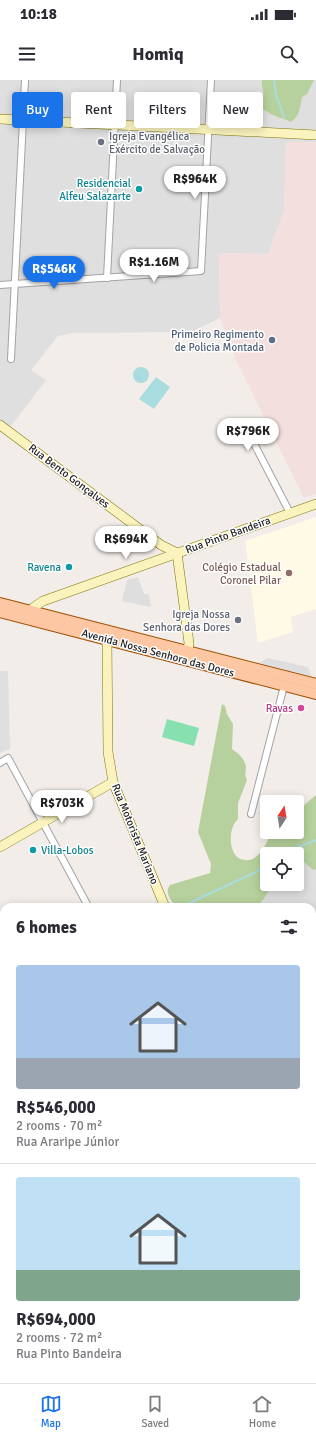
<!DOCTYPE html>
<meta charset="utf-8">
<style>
:root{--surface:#fff;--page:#f2f2f3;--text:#2b2b33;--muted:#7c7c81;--line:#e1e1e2;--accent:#1a73e8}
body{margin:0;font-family:Signika,sans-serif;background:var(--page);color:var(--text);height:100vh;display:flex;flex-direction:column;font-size:15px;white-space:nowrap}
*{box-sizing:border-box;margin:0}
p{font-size:13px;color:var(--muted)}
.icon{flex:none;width:22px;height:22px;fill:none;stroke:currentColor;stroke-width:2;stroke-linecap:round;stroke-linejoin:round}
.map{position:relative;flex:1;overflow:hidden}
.sheet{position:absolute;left:0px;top:823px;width:316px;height:480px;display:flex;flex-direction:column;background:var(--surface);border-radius:12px 12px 0 0;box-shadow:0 2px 10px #0003}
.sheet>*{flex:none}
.hud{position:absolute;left:12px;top:12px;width:292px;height:36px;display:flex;gap:8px}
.needle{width:26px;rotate:12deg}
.controls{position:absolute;left:260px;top:715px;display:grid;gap:8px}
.controls a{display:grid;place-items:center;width:44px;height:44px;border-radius:4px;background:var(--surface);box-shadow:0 2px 10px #0003;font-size:20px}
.price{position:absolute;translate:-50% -34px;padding:0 9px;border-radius:14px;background:#fff;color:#222;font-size:13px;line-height:26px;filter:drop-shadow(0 1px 2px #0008)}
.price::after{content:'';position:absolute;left:50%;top:24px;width:12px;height:9px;margin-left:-6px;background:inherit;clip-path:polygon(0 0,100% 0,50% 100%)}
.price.on{background:var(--accent);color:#fff}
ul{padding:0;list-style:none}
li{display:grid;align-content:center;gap:8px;height:212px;padding:0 16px}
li+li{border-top:1px solid var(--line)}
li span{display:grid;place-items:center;height:124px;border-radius:4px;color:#555}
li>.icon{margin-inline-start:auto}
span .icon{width:72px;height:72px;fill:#fffc;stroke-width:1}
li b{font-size:17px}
h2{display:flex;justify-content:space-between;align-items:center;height:48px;padding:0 16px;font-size:17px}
.pill{padding:0 14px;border-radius:4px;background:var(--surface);box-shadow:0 2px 10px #0003;font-size:14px;line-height:36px}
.pill.on{background:var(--accent);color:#fff}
.status{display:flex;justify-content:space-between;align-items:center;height:28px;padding:0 20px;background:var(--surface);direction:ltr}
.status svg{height:11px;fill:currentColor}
header{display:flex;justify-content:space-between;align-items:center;height:52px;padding:0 16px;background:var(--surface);font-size:18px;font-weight:700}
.dock{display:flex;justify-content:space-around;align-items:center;height:56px;border-top:1px solid var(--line);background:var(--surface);font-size:11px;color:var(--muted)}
.dock a{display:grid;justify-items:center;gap:2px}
.dock .on{color:var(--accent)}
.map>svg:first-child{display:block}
</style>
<div class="status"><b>10:18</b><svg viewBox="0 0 49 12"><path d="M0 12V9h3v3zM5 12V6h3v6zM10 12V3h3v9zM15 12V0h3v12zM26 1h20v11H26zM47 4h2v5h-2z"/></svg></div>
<header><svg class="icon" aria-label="menu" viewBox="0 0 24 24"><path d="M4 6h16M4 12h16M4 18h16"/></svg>Homiq<svg class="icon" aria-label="search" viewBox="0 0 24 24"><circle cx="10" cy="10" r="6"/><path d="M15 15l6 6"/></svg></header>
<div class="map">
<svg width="316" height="1303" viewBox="0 0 316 1303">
<rect width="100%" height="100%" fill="#f2ede9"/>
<g fill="#e0dfdf">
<polygon points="0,0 316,0 316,62 286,62 284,131 268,174 219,173 220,238 191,252 73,253 58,256 31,290 46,300 8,350 0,345"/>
<polygon points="0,591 8,591 10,669 0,673"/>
<polygon points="316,760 316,1160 312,1167 312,827 181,827 267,804 297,804 297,774"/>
<polygon points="4,890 4,911 0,913 0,891"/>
<polygon points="4,954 4,1179 0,1181 0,955"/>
<polygon points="312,1215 316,1216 316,1303 0,1303 0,1261 4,1260 4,1299 312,1299"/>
</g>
<polygon fill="#fffae5" points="316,437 316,529 291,537 293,552 258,563 245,461"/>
<polygon fill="#f3dfdd" points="286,62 316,62 316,414 304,418 236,280 220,238 219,173 268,174 284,131"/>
<polygon fill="#f0edd5" points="34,820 38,827 23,827 23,826"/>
<g fill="#b6d19d">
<path d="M262 0H314L307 14 302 17C300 27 300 36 291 42 285 39 279 38 273 35 268 33 268 31 261 29L257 22 263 16C264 10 261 6 262 0Z"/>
<path d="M222 624 225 626 227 634 233 644 232 669C238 673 245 679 246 687 246 692 244 695 247 700L238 723V739C229 747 228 768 237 777 239 779 243 780 245 780 259 782 267 763 271 752H297V731C305 726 309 720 316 715V790L312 789 301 779 297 780V774H267V804H273L263 820 256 827H235L228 824H222L214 827H176C171 820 164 813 170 805L210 793 211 784 198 752Z"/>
<polygon points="316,1165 316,1260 314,1261 312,1260 312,1169"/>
<polygon points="4,1231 4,1268 0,1270 0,1233"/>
</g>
<polygon fill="#87e0af" points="167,639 199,648 194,666 162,657"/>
<g fill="#dedede">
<polygon points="138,497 144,514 149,514 151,527 122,521 127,500"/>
<polygon points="268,578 308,587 311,596 259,583"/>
<polygon points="306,798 316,805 316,843 312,848 312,827 262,827 281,804 297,804 300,805"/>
<polygon points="316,876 316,949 312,954 312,881"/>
</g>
<g fill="#a9dcdf">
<circle cx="141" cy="295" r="8"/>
<polygon points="156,297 170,307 154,329 139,319"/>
</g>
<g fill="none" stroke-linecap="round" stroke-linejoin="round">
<g stroke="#a9dcdf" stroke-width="2">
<polyline points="274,0 276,15 284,37"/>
<polyline points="281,774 316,760"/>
<polyline points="181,827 256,792 267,784"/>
<polyline points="312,1204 316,1203"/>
<polyline points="312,1215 316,1216"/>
<polyline points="0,1261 4,1260"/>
</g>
<defs>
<g id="street">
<polyline points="107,198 117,0"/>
<polyline points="0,205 201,191 211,0"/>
<polyline points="11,279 25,0"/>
<polyline points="247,350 290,433"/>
<polyline points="0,683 8,678 88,826"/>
<polyline points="251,734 284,606"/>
<polyline points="0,846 4,854"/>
<polyline points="0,955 4,954"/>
<polyline points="312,967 316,970"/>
<polyline points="0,1064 4,1062"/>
<polyline points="312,1102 316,1105"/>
<polyline points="0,1110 4,1122"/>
<polyline points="312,1281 316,1287"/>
<polyline points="108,1299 110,1303"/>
<polyline points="218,1299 220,1303"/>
<polyline points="87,1303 94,1299"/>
</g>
<g id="secondary">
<polyline points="0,39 316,55"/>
<polyline points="0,345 161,465 177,473"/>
<polyline points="177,473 189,563 187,577"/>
<path d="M28 536C30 528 36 526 43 521L316 424"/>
<polyline points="107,560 108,672 113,702 165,827"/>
<polyline points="0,767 113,702"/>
<polyline points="312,864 316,859"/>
<polyline points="0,1181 4,1179"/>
</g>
<g id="primary">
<polyline points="0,523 316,604"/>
<polyline points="0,532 316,614"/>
</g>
</defs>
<use href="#street" stroke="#a3a3a3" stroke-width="8"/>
<use href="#secondary" stroke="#7d7604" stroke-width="10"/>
<use href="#primary" stroke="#a04f00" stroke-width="12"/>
<use href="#street" stroke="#fff" stroke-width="6"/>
<use href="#secondary" stroke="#faf3be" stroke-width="9"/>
<use href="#primary" stroke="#fdc7a3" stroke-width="10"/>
</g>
<g fill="#6b7280" stroke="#fff" stroke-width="1.5">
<circle cx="101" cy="62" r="4"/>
<circle cx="238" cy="540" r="4"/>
</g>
<g fill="#0f9aa8" stroke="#fff" stroke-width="1.5">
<circle cx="139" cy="109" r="4"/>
<circle cx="69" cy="487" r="4"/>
<circle cx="33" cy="770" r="4"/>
</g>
<circle fill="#5c6f8a" stroke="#fff" stroke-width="1.5" cx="272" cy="260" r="4"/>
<circle fill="#8d6e63" stroke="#fff" stroke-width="1.5" cx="289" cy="493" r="4"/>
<circle fill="#d1479c" stroke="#fff" stroke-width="1.5" cx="301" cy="628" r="4"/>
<g text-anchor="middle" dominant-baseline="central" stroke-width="3" stroke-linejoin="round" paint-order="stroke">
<g font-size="11" fill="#5b616d" stroke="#fff" text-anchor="start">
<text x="109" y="56">Igreja Evangélica<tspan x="109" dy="13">Exército de Salvação</tspan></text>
<text x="230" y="534" text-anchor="end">Igreja Nossa<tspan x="230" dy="13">Senhora das Dores</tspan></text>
</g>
<g font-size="11" fill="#0d838f" stroke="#fff" text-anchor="end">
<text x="131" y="103">Residencial<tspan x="131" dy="13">Alfeu Salazarte</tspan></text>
<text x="61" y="487">Ravena</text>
<text x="41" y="770" text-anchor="start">Villa-Lobos</text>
</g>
<g font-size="11" fill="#4e5e75" stroke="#fff" text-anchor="end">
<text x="264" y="254">Primeiro Regimento<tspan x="264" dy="13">de Policia Montada</tspan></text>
</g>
<g font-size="11" fill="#222" stroke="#fff">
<text transform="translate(69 396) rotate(37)">Rua Bento Gonçalves</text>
<text transform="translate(228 455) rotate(-20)">Rua Pinto Bandeira</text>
<text transform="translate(158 573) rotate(15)">Avenida Nossa Senhora das Dores</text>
<text transform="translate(135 754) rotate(68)">Rua Motorista Mariano</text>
</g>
<g font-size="11" fill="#785e54" stroke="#fff" text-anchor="end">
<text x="281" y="487">Colégio Estadual<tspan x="281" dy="13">Coronel Pilar</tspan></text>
</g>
<g font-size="11" fill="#b23c85" stroke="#fff" text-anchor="end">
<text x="293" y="628">Ravas</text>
</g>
</g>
</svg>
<div class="controls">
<a><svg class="needle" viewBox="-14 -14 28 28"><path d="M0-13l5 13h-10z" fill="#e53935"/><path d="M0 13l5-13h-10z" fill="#7c7c81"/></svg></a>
<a><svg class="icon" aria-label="locate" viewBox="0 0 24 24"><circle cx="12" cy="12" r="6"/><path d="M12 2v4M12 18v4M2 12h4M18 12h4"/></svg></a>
</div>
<b class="price" style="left:195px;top:120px">R$964K</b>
<b class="price" style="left:154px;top:203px">R$1.16M</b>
<b class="price on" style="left:54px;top:210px">R$546K</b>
<b class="price" style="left:248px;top:372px">R$796K</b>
<b class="price" style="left:126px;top:480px">R$694K</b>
<b class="price" style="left:62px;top:744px">R$703K</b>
<div class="hud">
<a class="pill on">Buy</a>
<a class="pill">Rent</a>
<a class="pill">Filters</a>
<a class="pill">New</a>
</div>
<section class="sheet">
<h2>6 homes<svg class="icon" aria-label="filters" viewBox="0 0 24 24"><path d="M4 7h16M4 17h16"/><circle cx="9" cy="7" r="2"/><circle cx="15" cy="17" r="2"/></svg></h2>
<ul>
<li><span style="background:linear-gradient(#a9c7e8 75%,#9aa5b1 0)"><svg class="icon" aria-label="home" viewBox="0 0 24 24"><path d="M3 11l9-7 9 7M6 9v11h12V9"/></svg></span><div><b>R$546,000</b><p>2 rooms · 70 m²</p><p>Rua Araripe Júnior</p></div></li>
<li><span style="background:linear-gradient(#bfe0f5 75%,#7fa58c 0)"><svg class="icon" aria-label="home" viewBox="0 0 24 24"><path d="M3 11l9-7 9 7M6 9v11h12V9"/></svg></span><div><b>R$694,000</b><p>2 rooms · 72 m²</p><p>Rua Pinto Bandeira</p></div></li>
</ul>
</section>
</div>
<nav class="dock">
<a class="on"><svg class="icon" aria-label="map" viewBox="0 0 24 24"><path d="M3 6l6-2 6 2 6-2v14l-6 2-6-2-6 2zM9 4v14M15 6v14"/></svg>Map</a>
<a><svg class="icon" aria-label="saved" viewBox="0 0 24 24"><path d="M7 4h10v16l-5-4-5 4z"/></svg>Saved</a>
<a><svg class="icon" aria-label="home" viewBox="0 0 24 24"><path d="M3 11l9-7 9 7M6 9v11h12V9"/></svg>Home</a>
</nav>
